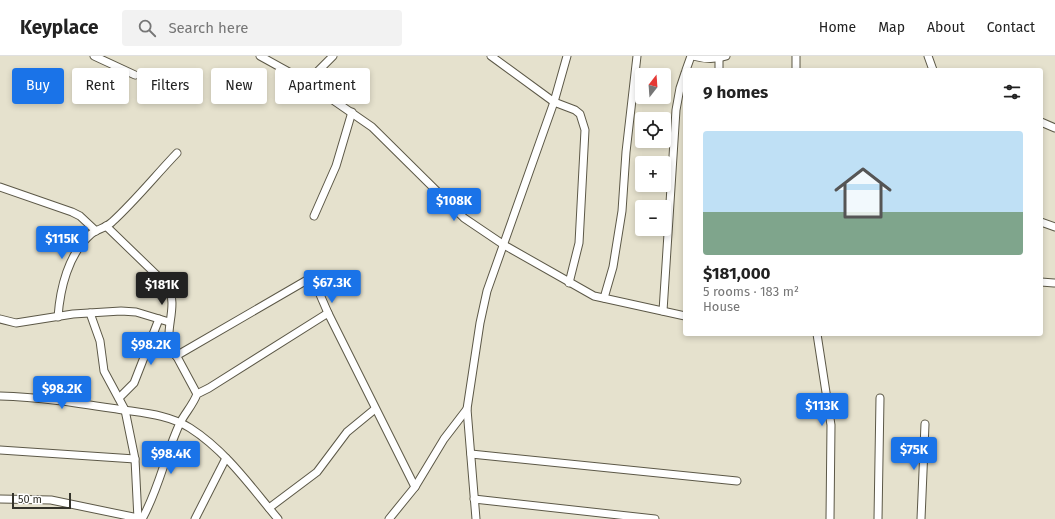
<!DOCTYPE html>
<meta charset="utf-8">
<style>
:root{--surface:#fff;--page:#f2f2f2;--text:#222;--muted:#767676;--line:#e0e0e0;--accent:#1a73e8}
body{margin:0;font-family:"Fira Sans",sans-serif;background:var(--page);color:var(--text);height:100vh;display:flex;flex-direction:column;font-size:15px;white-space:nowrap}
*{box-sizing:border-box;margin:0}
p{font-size:13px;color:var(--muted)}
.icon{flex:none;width:22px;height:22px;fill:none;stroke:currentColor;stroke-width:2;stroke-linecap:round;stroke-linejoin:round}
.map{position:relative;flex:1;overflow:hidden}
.sheet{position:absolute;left:683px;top:12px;width:360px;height:268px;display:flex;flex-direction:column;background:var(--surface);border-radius:4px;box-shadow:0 2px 6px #0003}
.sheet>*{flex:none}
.banner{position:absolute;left:12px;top:12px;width:380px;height:36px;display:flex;gap:8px}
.needle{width:26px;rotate:17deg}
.controls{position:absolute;left:635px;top:12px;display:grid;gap:8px}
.controls a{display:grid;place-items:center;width:36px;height:36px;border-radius:4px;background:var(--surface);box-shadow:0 2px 6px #0003;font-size:20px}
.scale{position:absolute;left:12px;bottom:10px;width:59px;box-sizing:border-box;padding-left:4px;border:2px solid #34332b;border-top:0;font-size:11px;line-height:14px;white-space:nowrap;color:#34332b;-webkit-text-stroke:3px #fff;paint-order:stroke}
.price{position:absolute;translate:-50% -34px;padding:0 9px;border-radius:4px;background:var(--accent);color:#fff;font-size:13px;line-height:26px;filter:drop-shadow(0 1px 2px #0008)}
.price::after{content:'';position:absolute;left:50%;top:24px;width:12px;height:9px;margin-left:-6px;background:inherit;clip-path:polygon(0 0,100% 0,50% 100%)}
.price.active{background:#222;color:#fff}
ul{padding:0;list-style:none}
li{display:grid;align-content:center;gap:8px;height:212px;padding:0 20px}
li span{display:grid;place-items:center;height:124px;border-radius:4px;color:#555}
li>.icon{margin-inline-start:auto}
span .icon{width:72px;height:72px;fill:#fffc;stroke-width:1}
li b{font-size:17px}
h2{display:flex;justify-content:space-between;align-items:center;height:48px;padding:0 20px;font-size:17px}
.chip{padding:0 14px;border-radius:4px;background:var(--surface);box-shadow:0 2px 6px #0003;font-size:14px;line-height:36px}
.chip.active{background:var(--accent);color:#fff}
header{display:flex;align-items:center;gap:24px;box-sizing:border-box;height:56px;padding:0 20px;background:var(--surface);border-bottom:1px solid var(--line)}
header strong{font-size:19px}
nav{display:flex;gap:22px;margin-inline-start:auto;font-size:14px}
.search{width:280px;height:36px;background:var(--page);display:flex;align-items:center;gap:10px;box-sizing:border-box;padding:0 14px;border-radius:4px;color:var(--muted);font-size:15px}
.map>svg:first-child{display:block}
</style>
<header>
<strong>Keyplace</strong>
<div class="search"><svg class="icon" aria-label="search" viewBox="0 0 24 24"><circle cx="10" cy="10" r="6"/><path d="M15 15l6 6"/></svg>Search here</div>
<nav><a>Home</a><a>Map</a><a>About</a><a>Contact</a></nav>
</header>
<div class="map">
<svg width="1055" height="463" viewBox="0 0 1055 463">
<rect width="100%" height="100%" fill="#e5e1cd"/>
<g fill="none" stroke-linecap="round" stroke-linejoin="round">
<defs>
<g id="street">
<polyline points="94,0 135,19"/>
<polyline points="260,0 307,26 372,71 464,162 504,189 594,240 685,260"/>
<polyline points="491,0 554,46 575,54 580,58 585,74 579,187 569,227"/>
<path d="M693 0C704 3 715 4 726 0"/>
<polyline points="928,0 933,14"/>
<polyline points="719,3 719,14"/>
<polyline points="686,14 691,0"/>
<polyline points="796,14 796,0"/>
<polyline points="307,26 333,0"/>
<polyline points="1041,66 1055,72"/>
<polyline points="0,131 72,156 80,160 96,175"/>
<polyline points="314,160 336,110 352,56"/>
<polyline points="1041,166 1055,171"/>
<path d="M106 170 167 229C178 247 167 267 169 286L197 338"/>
<polyline points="1041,226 1054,227"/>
<polyline points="604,242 613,211 622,155 626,96 637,0"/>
<polyline points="663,255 676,54 680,32 685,17"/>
<polyline points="90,257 100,285 104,315 125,354 135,403 138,463"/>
<path d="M58 261C60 233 68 198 91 178 97 173 106 172 112 166 135 145 155 120 177 97"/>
<polyline points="0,263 16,267 73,258 121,255 136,256 169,266"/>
<polyline points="817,278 831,369 830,463"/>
<polyline points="176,300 307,224 315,227 328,257"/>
<path d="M0 340C40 341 78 347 117 353 142 357 168 358 190 372 226 395 251 431 278 463"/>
<polyline points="119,342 134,327 159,263"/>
<polyline points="467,353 476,463"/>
<polyline points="0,394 135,403"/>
<polyline points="471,398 737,425"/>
<polyline points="0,443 51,444 138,462"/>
<polyline points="474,443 655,463"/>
<polyline points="269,452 317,416 347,376 375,353"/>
<path d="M142 463C159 433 165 399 180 367 185 357 193 349 197 338L209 332 328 257 415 431"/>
<polyline points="195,463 226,402"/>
<polyline points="389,463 415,431 444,383 467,353 480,267 487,235 554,46 567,0"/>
<polyline points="878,463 880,342"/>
<polyline points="921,463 925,368"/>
</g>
</defs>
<use href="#street" stroke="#5c5847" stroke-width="9"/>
<use href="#street" stroke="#fff" stroke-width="7"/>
</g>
</svg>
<div class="controls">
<a><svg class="needle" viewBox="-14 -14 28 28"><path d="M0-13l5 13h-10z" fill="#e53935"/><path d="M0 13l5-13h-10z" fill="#767676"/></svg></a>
<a><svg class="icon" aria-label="locate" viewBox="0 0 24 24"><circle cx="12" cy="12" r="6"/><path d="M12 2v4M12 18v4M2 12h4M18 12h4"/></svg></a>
<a>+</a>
<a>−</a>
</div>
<div class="scale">50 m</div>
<b class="price" style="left:454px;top:166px">$108K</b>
<b class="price" style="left:62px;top:204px">$115K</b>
<b class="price" style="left:332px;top:248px">$67.3K</b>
<b class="price active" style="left:162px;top:250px">$181K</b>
<b class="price" style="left:151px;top:310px">$98.2K</b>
<b class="price" style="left:62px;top:354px">$98.2K</b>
<b class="price" style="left:822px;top:371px">$113K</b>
<b class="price" style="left:914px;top:415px">$75K</b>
<b class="price" style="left:171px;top:419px">$98.4K</b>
<div class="banner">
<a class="chip active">Buy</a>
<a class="chip">Rent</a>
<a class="chip">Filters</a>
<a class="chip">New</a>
<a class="chip">Apartment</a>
</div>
<section class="sheet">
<h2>9 homes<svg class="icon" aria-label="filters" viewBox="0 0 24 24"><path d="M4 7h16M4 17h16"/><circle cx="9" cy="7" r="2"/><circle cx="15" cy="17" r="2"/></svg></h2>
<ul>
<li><span style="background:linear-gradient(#bfe0f5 65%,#7fa58c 0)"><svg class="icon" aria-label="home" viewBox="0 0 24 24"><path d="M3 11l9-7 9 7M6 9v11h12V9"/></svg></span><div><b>$181,000</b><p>5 rooms · 183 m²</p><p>House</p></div></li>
</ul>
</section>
</div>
